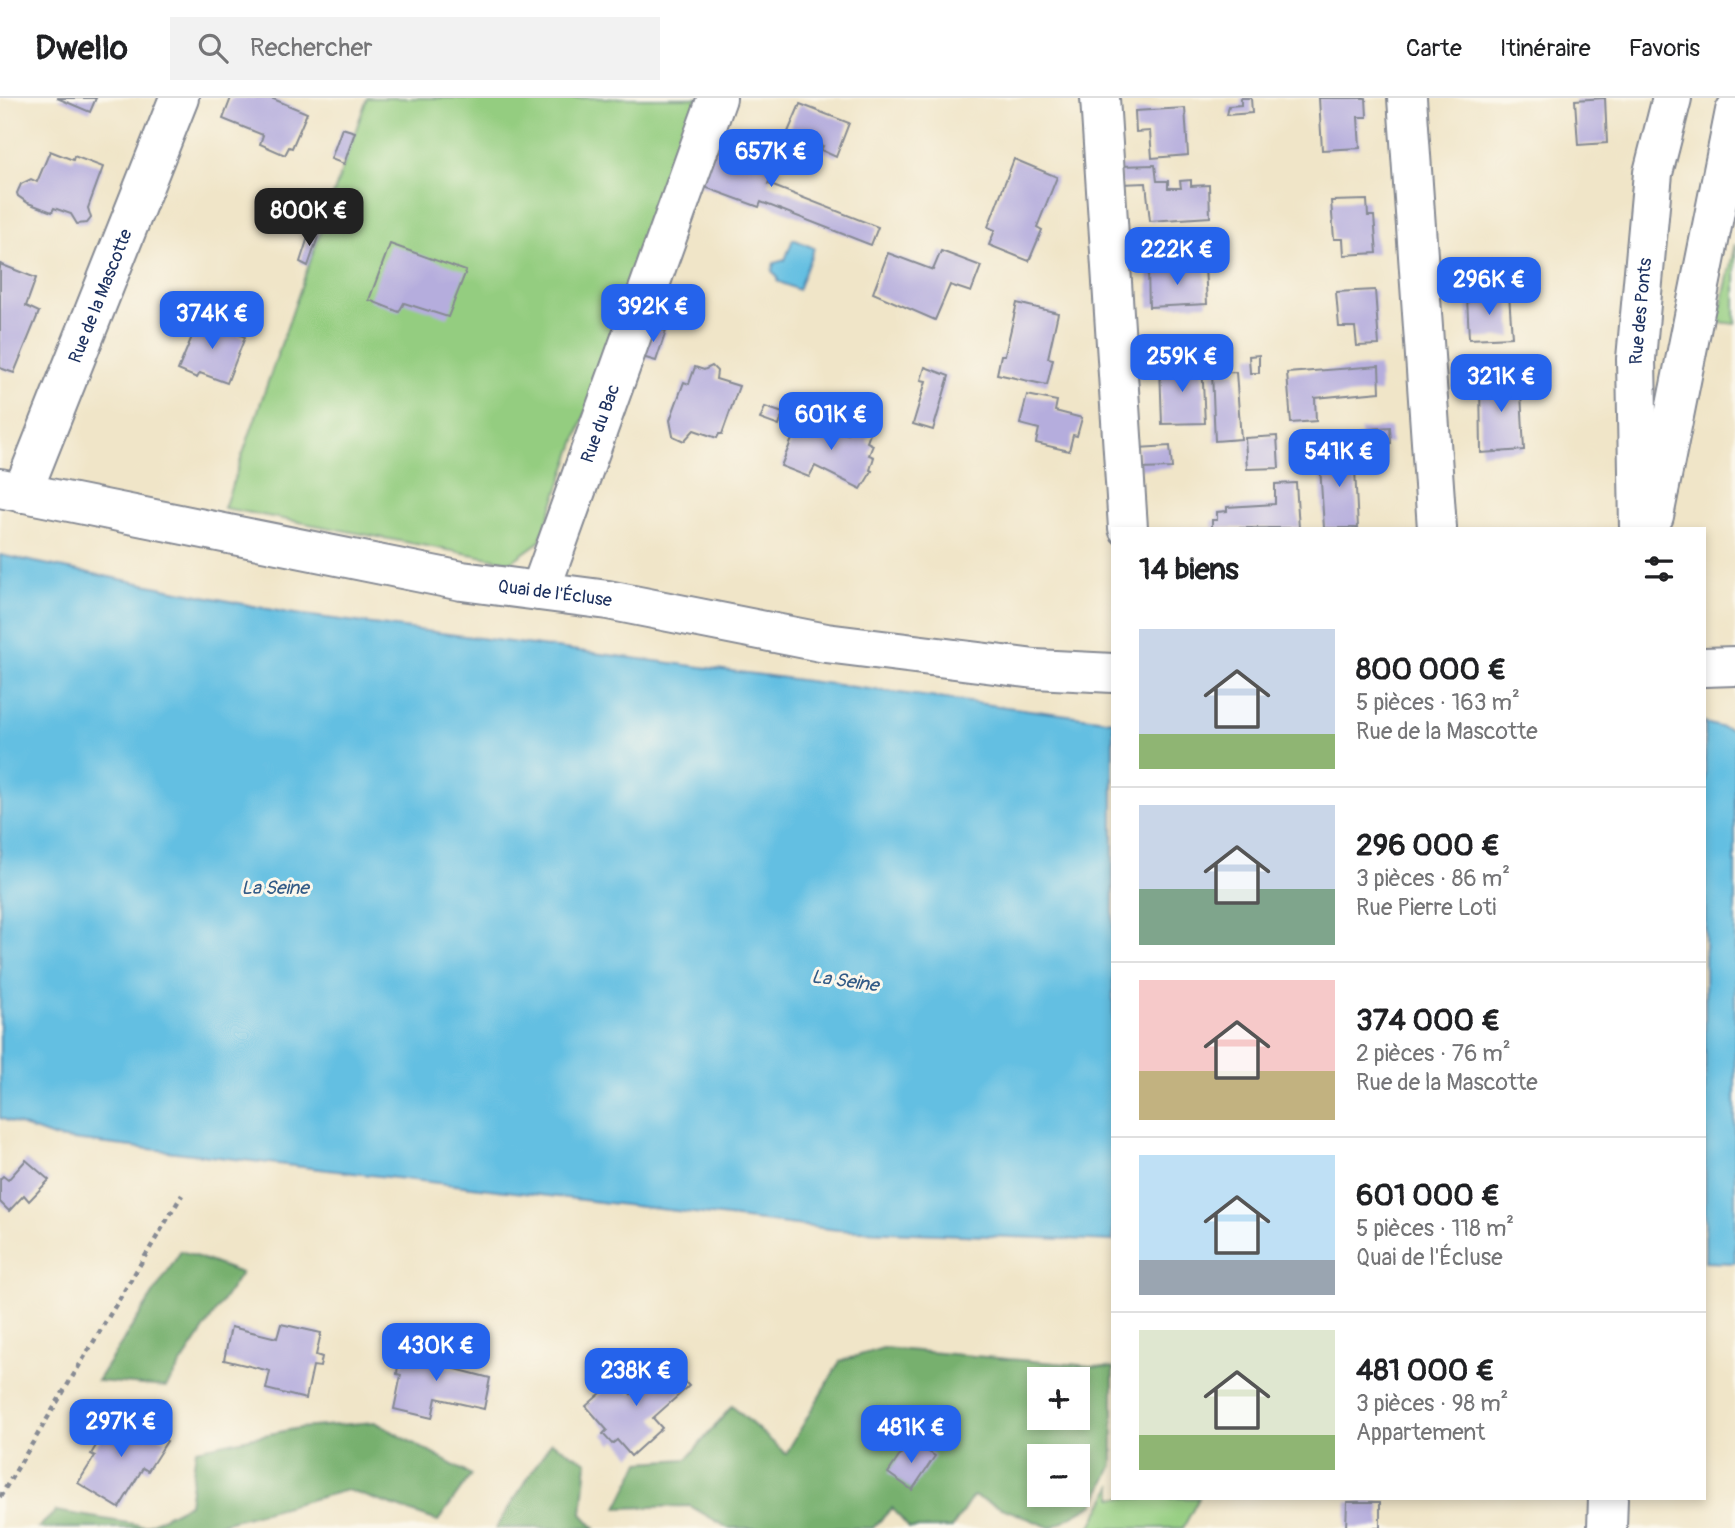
<!DOCTYPE html>
<html lang="fr">
<meta charset="utf-8">
<style>
:root{--surface:#fff;--page:#f2f2f2;--text:#202124;--muted:#757577;--line:#e0e0e0;--accent:#2563eb}
body{margin:0;font-family:Pangolin,sans-serif;background:var(--page);color:var(--text);height:100vh;display:flex;flex-direction:column;font-size:26px;white-space:nowrap}
*{box-sizing:border-box;margin:0}
p{font-size:23px;color:var(--muted)}
.icon{flex:none;width:38px;height:38px;fill:none;stroke:currentColor;stroke-width:2;stroke-linecap:round;stroke-linejoin:round}
.map{position:relative;flex:1;overflow:hidden}
.drawer{position:absolute;left:1111px;top:429px;width:595px;height:973px;display:flex;flex-direction:column;background:var(--surface);border-radius:0px;box-shadow:0 4px 10px #0003}
.drawer>*{flex:none}
.controls{position:absolute;left:1027px;top:1269px;display:grid;gap:14px}
.controls a{display:grid;place-items:center;width:63px;height:63px;border-radius:0px;background:var(--surface);box-shadow:0 4px 10px #0003;font-size:35px}
.price{position:absolute;translate:-50% -60px;padding:0 16px;border-radius:14px;background:var(--accent);color:#fff;font-size:23px;line-height:46px;filter:drop-shadow(0 2px 4px #0008)}
.price::after{content:'';position:absolute;left:50%;top:42px;width:21px;height:16px;margin-left:-10px;background:inherit;clip-path:polygon(0 0,100% 0,50% 100%)}
.price.on{background:#222;color:#fff}
ul{padding:0;list-style:none}
li{display:flex;align-items:center;gap:21px;height:175px;padding:0 28px}
li+li{border-top:2px solid var(--line)}
li span{display:grid;place-items:center;flex:none;width:196px;height:140px;border-radius:0px;color:#555}
li>.icon{margin-inline-start:auto}
span .icon{width:84px;height:84px;fill:#fffc;stroke-width:1}
li b{font-size:30px}
h2{display:flex;justify-content:space-between;align-items:center;height:84px;padding:0 28px;font-size:30px}
header{display:flex;align-items:center;gap:42px;box-sizing:border-box;height:98px;padding:0 35px;background:var(--surface);border-bottom:2px solid var(--line)}
header strong{font-size:33px}
nav{display:flex;gap:38px;margin-inline-start:auto;font-size:24px}
.search{width:490px;height:63px;background:var(--page);display:flex;align-items:center;gap:18px;box-sizing:border-box;padding:0 24px;border-radius:0px;color:var(--muted);font-size:26px}
.map>svg:first-child{display:block}
</style>
<header>
<strong>Dwello</strong>
<div class="search"><svg class="icon" aria-label="search" viewBox="0 0 24 24"><circle cx="10" cy="10" r="6"/><path d="M15 15l6 6"/></svg>Rechercher</div>
<nav><a>Carte</a><a>Itinéraire</a><a>Favoris</a></nav>
</header>
<div class="map">
<svg width="1735" height="1430" viewBox="0 0 1735 1430">
<rect width="100%" height="100%" fill="#fbf7ec"/>
<filter id="ink" filterUnits="userSpaceOnUse"><feTurbulence type="fractalNoise" baseFrequency=".0143" numOctaves="2"/><feDisplacementMap in="SourceGraphic" scale="14" xChannelSelector="R" yChannelSelector="G"/><feConvolveMatrix kernelMatrix="1 2 1 2 8 2 1 2 1" color-interpolation-filters="sRGB"/></filter>
<filter id="wash" filterUnits="userSpaceOnUse"><feTurbulence type="fractalNoise" baseFrequency=".00686" numOctaves="4" result="noise"/><feDisplacementMap in="SourceGraphic" scale="28" xChannelSelector="R" yChannelSelector="G"/><feGaussianBlur stdDeviation="1.57" result="paint"/><feColorMatrix in="noise" values="0 0 0 0 0 0 0 0 0 0 0 0 0 0 0 0 0 1.4 0 .05"/><feComposite in="paint" operator="in"/></filter>
<g filter="url(#wash)">
<rect width="100%" height="100%" fill="#f0e5c8"/>
<g fill="#94cd80" stroke="#587e6f" stroke-width="2">
<polygon points="367,0 698,0 540,443 511,464 224,410"/>
<polygon points="1735,146 1735,226 1718,224"/>
<polygon points="1113,1387 1113,1400 1199,1400 1183,1430 1090,1430"/>
</g>
<g fill="#77b06e" stroke="#497066" stroke-width="2" fill-rule="evenodd">
<polygon points="181,1153 241,1175 166,1289 97,1283"/>
<path d="M883 1250 1113 1270V1367L1094 1406 1051 1430 973 1398 952 1430H909L892 1410 873 1430H728L690 1408 617 1410 640 1364 687 1361 732 1308 786 1356 840 1263ZM1040 1281H1078V1320H1040ZM1040 1358H1078V1396H1040Z"/>
<polygon points="375,1324 471,1377 438,1423 347,1392 204,1430 38,1430 56,1413 146,1428 189,1406 196,1351 299,1330"/>
<polygon points="551,1344 587,1364 582,1416 595,1430 496,1430"/>
</g>
<g fill="#64bfe2" stroke="#4077a0" stroke-width="2">
<polygon points="793,141 814,150 798,192 777,183 778,180 772,173 774,165 785,162"/>
<polygon points="0,457 288,515 1113,623 1113,1143 838,1132 56,1040 0,1020"/>
<polygon points="1705,625 1735,633 1735,1165 1705,1164"/>
</g>
<g id="blocks">
<g fill="#b5addd">
<polygon points="57,0 96,0 90,14"/>
<polygon points="231,0 271,0 307,15 292,50 289,49 285,57 260,46 263,37 223,21"/>
<polygon points="1241,0 1251,0 1252,15 1227,17 1229,8 1241,7"/>
<polygon points="1319,0 1366,0 1367,19 1358,19 1360,50 1322,52"/>
<polygon points="1605,0 1607,45 1578,47 1575,2"/>
<polygon points="800,6 849,25 836,59 821,52 823,48 788,34"/>
<polygon points="1185,10 1188,57 1152,60 1150,33 1136,34 1135,13"/>
<polygon points="342,30 355,34 344,66 331,61"/>
<polygon points="716,38 778,59 768,86 878,129 871,147 761,104 759,109 699,87"/>
<polygon points="50,53 73,62 74,58 103,69 88,110 91,120 87,125 77,126 71,116 54,110 52,114 28,105 18,98 17,95 21,86 31,81 37,84"/>
<polygon points="1014,61 1057,79 1037,129 1042,132 1029,163 989,147 995,132 988,129"/>
<polygon points="1155,67 1157,83 1168,83 1168,90 1181,90 1180,83 1191,82 1191,88 1209,87 1210,119 1150,123 1146,85 1120,86 1119,68"/>
<polygon points="1367,102 1368,118 1374,118 1377,155 1344,157 1343,141 1334,141 1331,103"/>
<polygon points="310,133 319,136 308,168 300,164"/>
<polygon points="390,146 466,173 448,219 404,205 399,214 369,202"/>
<polygon points="941,153 981,168 971,194 950,187 935,222 873,195 888,155 933,172"/>
<polygon points="0,166 36,180 26,208 39,214 14,275 0,270"/>
<polygon points="1205,168 1207,206 1149,209 1148,172"/>
<polygon points="1375,192 1379,247 1357,248 1355,229 1339,229 1336,194"/>
<polygon points="1509,197 1512,239 1469,241 1467,199"/>
<polygon points="1017,205 1058,215 1048,260 1053,261 1047,287 997,276 1001,257 1005,257"/>
<polygon points="201,217 219,225 218,228 245,239 227,285 200,275 197,280 178,272"/>
<polygon points="650,228 666,233 656,263 639,258"/>
<polygon points="1259,257 1259,275 1250,275 1249,258"/>
<polygon points="1202,265 1205,325 1162,326 1160,268"/>
<polygon points="712,268 717,273 716,281 739,288 722,336 719,336 717,340 694,332 684,343 673,338 670,322 684,284 689,286 695,269 704,272"/>
<polygon points="1379,268 1380,294 1315,300 1316,323 1291,325 1287,275"/>
<polygon points="925,269 949,278 933,332 913,326 926,283 921,282"/>
<polygon points="1236,274 1241,341 1215,343 1212,275"/>
<polygon points="1520,276 1524,352 1481,355 1480,279"/>
<polygon points="1027,297 1057,303 1055,313 1082,320 1077,338 1073,337 1069,353 1036,345 1039,331 1020,326"/>
<polygon points="765,309 783,315 779,328 760,321"/>
<polygon points="801,319 830,330 831,326 837,328 836,332 847,336 854,324 868,326 871,333 867,344 873,347 869,357 874,359 870,372 872,373 861,391 815,368 809,379 781,368"/>
<polygon points="1390,329 1391,345 1361,347 1360,332"/>
<polygon points="1277,338 1279,370 1247,371 1245,340"/>
<polygon points="1170,348 1172,370 1139,371 1138,350"/>
<polygon points="1354,352 1358,430 1324,430 1319,353"/>
<polygon points="1296,385 1299,430 1212,430 1212,422 1217,422 1217,414 1227,413 1227,409 1275,406 1275,386"/>
<polygon points="26,1062 49,1082 29,1103 24,1097 9,1113 0,1104 0,1081 3,1078 8,1082"/>
<polygon points="281,1226 321,1235 316,1257 322,1259 320,1269 313,1268 306,1301 266,1291 270,1273 224,1262 231,1229 277,1240"/>
<polygon points="408,1245 447,1254 444,1268 490,1280 484,1311 436,1300 432,1320 394,1311 401,1277 397,1276 398,1266 403,1267"/>
<polygon points="666,1264 689,1288 653,1320 662,1330 631,1358 617,1342 612,1346 603,1336 607,1332 586,1308 617,1281 631,1296"/>
<polygon points="117,1313 167,1343 148,1373 143,1370 119,1410 78,1385 95,1358 91,1356"/>
<polygon points="910,1342 935,1358 912,1392 888,1375"/>
<polygon points="1347,1404 1380,1404 1380,1430 1346,1430"/>
</g>
</g>
</g>
<g filter="url(#ink)">
<use href="#blocks" fill-opacity="0" stroke="#868a93" stroke-width="2"/>
<g fill="none" stroke-linecap="round" stroke-linejoin="round">
<defs>
<g id="minor">
<polyline points="1100,0 1128,430"/>
<polyline points="1407,0 1437,430"/>
<path id="s1" d="M0 390 462 483 608 502 826 545 1035 571 1113 575"/>
<path id="s2" d="M22 395 179 0"/>
<path id="s3" d="M540 493 717 0"/>
<polyline points="1704,569 1735,568"/>
</g>
<g id="major">
<polyline points="1654,418 1735,13"/>
<path id="s4" d="M1639 430 1636 261 1653 75 1672 0"/>
<polyline points="1607,1430 1608,1400"/>
</g>
</defs>
<use href="#minor" stroke="#868a93" stroke-width="42"/>
<use href="#major" stroke="#868a93" stroke-width="42"/>
<polyline stroke="#868a93" stroke-width="4.5" stroke-dasharray="5 5" stroke-linecap="butt" points="0,1399 182,1097"/>
<use href="#minor" stroke="#fff" stroke-width="38"/>
<use href="#major" stroke="#fff" stroke-width="38"/>
</g>
</g>
<g text-anchor="middle" dominant-baseline="central" stroke-width="6" stroke-linejoin="round" paint-order="stroke">
<g font-size="18" fill="#1b2f5e" stroke="#fbf7ec">
<text stroke="none"><textPath href="#s2" startOffset="212">Rue de la Mascotte</textPath></text>
<text stroke="none"><textPath href="#s4" startOffset="217">Rue des Ponts</textPath></text>
<text stroke="none"><textPath href="#s3" startOffset="178">Rue du Bac</textPath></text>
<text stroke="none"><textPath href="#s1" startOffset="565">Quai de l'Écluse</textPath></text>
</g>
<g font-size="19" font-style="italic" fill="#315a86" stroke="#fbf7ec">
<text x="275" y="790">La Seine</text>
<text transform="translate(845 883) rotate(8)">La Seine</text>
</g>
</g>
</svg>
<div class="controls">
<a>+</a>
<a>−</a>
</div>
<b class="price" style="left:771px;top:91px">657K €</b>
<b class="price on" style="left:309px;top:150px">800K €</b>
<b class="price" style="left:1177px;top:189px">222K €</b>
<b class="price" style="left:1489px;top:219px">296K €</b>
<b class="price" style="left:653px;top:246px">392K €</b>
<b class="price" style="left:212px;top:253px">374K €</b>
<b class="price" style="left:1182px;top:296px">259K €</b>
<b class="price" style="left:1501px;top:316px">321K €</b>
<b class="price" style="left:831px;top:354px">601K €</b>
<b class="price" style="left:1339px;top:391px">541K €</b>
<b class="price" style="left:436px;top:1285px">430K €</b>
<b class="price" style="left:636px;top:1310px">238K €</b>
<b class="price" style="left:121px;top:1361px">297K €</b>
<b class="price" style="left:911px;top:1367px">481K €</b>
<section class="drawer">
<h2>14 biens<svg class="icon" aria-label="filters" viewBox="0 0 24 24"><path d="M4 7h16M4 17h16"/><circle cx="9" cy="7" r="2"/><circle cx="15" cy="17" r="2"/></svg></h2>
<ul>
<li><span style="background:linear-gradient(#c9d6e8 75%,#8fb573 0)"><svg class="icon" aria-label="home" viewBox="0 0 24 24"><path d="M3 11l9-7 9 7M6 9v11h12V9"/></svg></span><div><b>800 000 €</b><p>5 pièces · 163 m²</p><p>Rue de la Mascotte</p></div></li>
<li><span style="background:linear-gradient(#c9d6e8 60%,#7fa58c 0)"><svg class="icon" aria-label="home" viewBox="0 0 24 24"><path d="M3 11l9-7 9 7M6 9v11h12V9"/></svg></span><div><b>296 000 €</b><p>3 pièces · 86 m²</p><p>Rue Pierre Loti</p></div></li>
<li><span style="background:linear-gradient(#f6c9c9 65%,#c2b280 0)"><svg class="icon" aria-label="home" viewBox="0 0 24 24"><path d="M3 11l9-7 9 7M6 9v11h12V9"/></svg></span><div><b>374 000 €</b><p>2 pièces · 76 m²</p><p>Rue de la Mascotte</p></div></li>
<li><span style="background:linear-gradient(#bfe0f5 75%,#9aa5b1 0)"><svg class="icon" aria-label="home" viewBox="0 0 24 24"><path d="M3 11l9-7 9 7M6 9v11h12V9"/></svg></span><div><b>601 000 €</b><p>5 pièces · 118 m²</p><p>Quai de l'Écluse</p></div></li>
<li><span style="background:linear-gradient(#dfe7d0 75%,#8fb573 0)"><svg class="icon" aria-label="home" viewBox="0 0 24 24"><path d="M3 11l9-7 9 7M6 9v11h12V9"/></svg></span><div><b>481 000 €</b><p>3 pièces · 98 m²</p><p>Appartement</p></div></li>
</ul>
</section>
</div>
